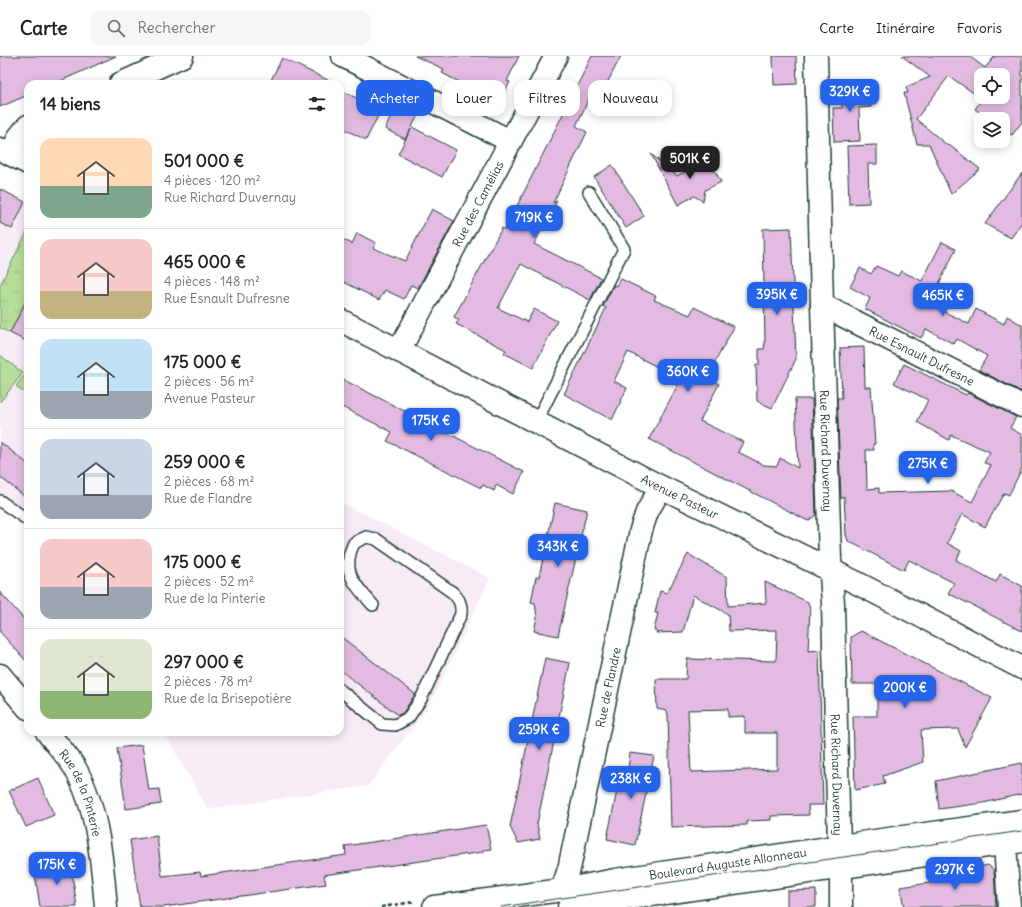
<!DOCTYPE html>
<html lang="fr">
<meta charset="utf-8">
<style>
:root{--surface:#fff;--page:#f6f6f6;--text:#202124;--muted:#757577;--line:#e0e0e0;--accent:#2563eb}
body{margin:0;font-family:Delius,sans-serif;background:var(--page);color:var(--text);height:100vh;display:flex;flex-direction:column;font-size:15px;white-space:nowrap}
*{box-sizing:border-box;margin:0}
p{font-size:13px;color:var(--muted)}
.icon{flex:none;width:22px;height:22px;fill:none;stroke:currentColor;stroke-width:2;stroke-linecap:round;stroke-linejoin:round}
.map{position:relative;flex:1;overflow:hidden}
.details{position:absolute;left:24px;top:24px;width:320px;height:656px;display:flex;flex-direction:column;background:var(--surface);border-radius:12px;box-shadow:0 2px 10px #0003}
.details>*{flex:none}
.top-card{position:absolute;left:356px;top:24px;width:380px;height:36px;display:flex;gap:8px}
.fabs{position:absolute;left:974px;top:12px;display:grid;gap:8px}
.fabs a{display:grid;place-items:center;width:36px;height:36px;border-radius:8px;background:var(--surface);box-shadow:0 2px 10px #0003;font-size:20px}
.price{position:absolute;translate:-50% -34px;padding:0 9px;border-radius:8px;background:var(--accent);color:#fff;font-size:13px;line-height:26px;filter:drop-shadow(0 1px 2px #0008)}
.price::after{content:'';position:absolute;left:50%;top:24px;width:12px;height:9px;margin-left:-6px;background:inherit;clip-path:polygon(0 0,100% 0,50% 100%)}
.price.active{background:#222;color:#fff}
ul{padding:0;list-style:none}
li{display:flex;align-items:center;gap:12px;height:100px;padding:0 16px}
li+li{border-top:1px solid var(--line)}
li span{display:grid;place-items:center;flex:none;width:112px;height:80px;border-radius:12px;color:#555}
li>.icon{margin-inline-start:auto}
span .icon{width:48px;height:48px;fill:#fffc;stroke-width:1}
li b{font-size:17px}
h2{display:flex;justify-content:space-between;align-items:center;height:48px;padding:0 16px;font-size:17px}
.pill{padding:0 14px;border-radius:12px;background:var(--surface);box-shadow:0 2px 10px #0003;font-size:14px;line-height:36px}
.pill.active{background:var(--accent);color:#fff}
header{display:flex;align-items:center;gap:24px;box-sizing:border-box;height:56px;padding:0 20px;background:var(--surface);border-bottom:1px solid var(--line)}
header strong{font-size:19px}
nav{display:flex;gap:22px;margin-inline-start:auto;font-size:14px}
.search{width:280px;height:36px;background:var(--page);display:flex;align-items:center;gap:10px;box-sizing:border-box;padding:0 14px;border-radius:12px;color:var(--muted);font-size:15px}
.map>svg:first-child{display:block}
</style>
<header>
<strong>Carte</strong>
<div class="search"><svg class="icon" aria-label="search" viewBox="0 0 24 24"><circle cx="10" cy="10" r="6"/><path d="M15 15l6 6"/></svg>Rechercher</div>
<nav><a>Carte</a><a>Itinéraire</a><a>Favoris</a></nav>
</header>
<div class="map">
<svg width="1022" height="851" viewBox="0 0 1022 851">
<defs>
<pattern id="grass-tufts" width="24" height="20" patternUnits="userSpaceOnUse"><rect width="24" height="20" fill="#b6de9a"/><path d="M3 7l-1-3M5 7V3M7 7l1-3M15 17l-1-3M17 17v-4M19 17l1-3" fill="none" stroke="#9cbf85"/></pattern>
</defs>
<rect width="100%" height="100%" fill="#fff"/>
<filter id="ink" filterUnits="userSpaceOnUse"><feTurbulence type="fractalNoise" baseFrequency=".025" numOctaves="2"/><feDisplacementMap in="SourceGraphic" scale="8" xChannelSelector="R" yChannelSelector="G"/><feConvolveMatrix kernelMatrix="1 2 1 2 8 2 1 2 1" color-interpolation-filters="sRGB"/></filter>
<g filter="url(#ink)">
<g fill="#f7ebf6">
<polygon points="25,146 28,148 28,174 0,229 0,167"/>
<polygon points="28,241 28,471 0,452 0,272 10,277"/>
<polygon points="340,446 490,522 430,648 368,730 208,753 164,676 340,676"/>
</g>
<polygon fill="url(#grass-tufts)" stroke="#6a8e67" points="28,174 28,241 10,277 0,272 0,229"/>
<g fill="#b6de9a" stroke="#6a8e67">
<polygon points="0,299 23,317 0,346"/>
<polygon points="28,315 28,340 16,330"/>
</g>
<g fill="#e3bbe2" stroke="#1f3d34" fill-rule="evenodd">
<polygon points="0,0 116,0 54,28 28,28 28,39 0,51"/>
<polygon points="415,0 519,0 507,25 510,26 499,47 442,17 444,13"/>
<polygon points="592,0 621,0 603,35 595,30 576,70 587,76 553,147 557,145 534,188 601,222 590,244 521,208 498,252 527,266 534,253 557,265 533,312 504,297 506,294 456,268 459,264 454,261 502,172 505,174"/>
<polygon points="773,0 796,0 797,28 774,29"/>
<path d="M902 0H969L985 12 995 0H1022V66L1012 79 1003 73V63H989L975 53 982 43 949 20 916 63 948 90 949 89 980 113 951 138 929 88H917L904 37H908L906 31 930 21ZM981 19H1003V41H981Z"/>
<polygon points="282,2 336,28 269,28"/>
<polygon points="870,30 871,51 859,52 860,85 834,86 833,52 842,52 842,31"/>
<polygon points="340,34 381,54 366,84 340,71"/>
<polygon points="398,46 419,57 412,71 456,94 442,121 398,98 411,73 405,83 385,73"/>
<polygon points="877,89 877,108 868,108 869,147 849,148 847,90"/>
<polygon points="704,95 721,126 705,134 703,145 694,140 678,149 651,98 677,120 699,108"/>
<polygon points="612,109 644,160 626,172 594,121"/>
<polygon points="1022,117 1022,166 1011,182 985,168"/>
<polygon points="0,133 25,146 12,173 0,167"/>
<polygon points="432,153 454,165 418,232 411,229 404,243 385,234 379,244 340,224 340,182 352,188 357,177 376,187 373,192 405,205"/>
<polygon points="791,172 796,303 772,352 757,345 756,309 759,309 759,293 764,293 765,287 763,173"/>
<polygon points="942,186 956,193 929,248 969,268 976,253 1004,268 1007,260 1022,269 1022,336 979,314 987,300 957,283 954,288 926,273 921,282 865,253 870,242 850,231 860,212 871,218 876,210 898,220 901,215 922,225"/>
<polygon points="621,223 656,240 654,244 690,259 694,251 734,271 707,321 719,328 700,365 743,386 738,396 764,409 777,410 780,402 798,412 795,343 812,343 816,459 808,465 649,383 681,323 628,296 614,325 627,332 612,364 564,338 606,252 603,250 614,229 617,230"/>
<polygon points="28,241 28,286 10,277"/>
<polygon points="864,291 865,331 871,331 875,388 873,388 874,394 866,394 867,433 879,432 879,437 951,435 972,446 991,409 984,407 990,396 951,379 949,384 917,366 928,344 894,327 904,308 966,339 968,337 1016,361 1010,372 1022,379 1022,412 1009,439 1004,437 985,471 962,458 947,487 961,495 956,504 996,526 1000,518 1022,530 1022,575 948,537 954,527 909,504 904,514 848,485 846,479 844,440 841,443 837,342 842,342 840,292"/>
<polygon points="340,322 524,416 513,438 496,429 494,435 483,429 481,432 387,385 392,376 340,350"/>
<polygon points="0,386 28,408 28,443 0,421"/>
<polygon points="555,447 587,454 558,580 534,575 537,561 535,547 531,546 536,521 539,521"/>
<path d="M688 498 727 521 728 550 766 547 765 526 808 546 810 552 808 595 819 594 823 749H808L809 759 771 760V764L747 765V769L671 771 668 659 667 655 657 653 656 623H686L687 603 776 605 777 574 729 575 728 558 693 539 683 576 656 577 657 575 654 574 658 557H655L660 535 667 537ZM728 653V661L745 660V677H777V713L691 716 688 654Z"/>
<polygon points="0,536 28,568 28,607 0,576"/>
<polygon points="861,575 992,642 965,691 958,673 921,674 923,706 883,720 885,728 855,734 853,660 877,660 877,628 852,628 851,581"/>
<polygon points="340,580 415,638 403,657 398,659 340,614"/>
<polygon points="545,602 570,607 537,768 540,783 518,787 510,771"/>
<polygon points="142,689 149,734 159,733 161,748 126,753 117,692"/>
<polygon points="630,697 654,700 635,789 607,783 620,720 627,722"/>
<polygon points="1022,707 1022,738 983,747 939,753 936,725"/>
<polygon points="38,722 54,759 26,771 9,735"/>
<polygon points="486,769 491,793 483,794 483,796 324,819 326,828 164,851 140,851 130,784 157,780 162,820 200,816 201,820 346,799 345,790"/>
<polygon points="70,804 77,851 40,851 35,818 49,816 48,807"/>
<polygon points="988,809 994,814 996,851 904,851 900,831 952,824 951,818"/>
<polygon points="816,834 816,851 787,851 787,835"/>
</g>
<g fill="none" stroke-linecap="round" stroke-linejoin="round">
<defs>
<g id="service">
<polyline points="536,366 624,193 589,136"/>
<polyline points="0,445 28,464"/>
<path d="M340 634 382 668 395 669 408 662 421 643 461 558C462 548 459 543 452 536L376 483 366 481 354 487C340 515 355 529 373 549"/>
</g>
<g id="minor">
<polyline points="343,0 510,85"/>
<path id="s1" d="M816 0 822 249 830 503 833 548 839 791"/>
<polyline points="120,28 182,0"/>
<polyline points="11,98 19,81 28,70"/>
<path id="s2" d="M822 249 1022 350"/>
<path id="s3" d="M399 295 556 0"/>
<polyline points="0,619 28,652"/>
<path id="s4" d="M47 676C56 688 67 699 75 712 98 753 102 805 106 851"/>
<polyline points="1005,787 1009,851"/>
<polyline points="841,812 841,851"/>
<path id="s5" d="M562 834 569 813 641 474 647 456 661 431"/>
<path id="s6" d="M434 851 562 834 615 824 888 783 1022 765"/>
<polyline points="569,851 1022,785"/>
</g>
<g id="secondary">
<polyline points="0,93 28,107"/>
<path id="s7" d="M340 264 661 431 855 526 1022 612"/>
</g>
</defs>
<use href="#service" stroke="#1f3d34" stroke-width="14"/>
<use href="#minor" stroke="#1f3d34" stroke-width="25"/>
<use href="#secondary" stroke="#1f3d34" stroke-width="25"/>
<polyline stroke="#1f3d34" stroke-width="2.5" stroke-dasharray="4 3" stroke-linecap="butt" points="381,851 413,846"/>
<use href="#service" stroke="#fff" stroke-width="11"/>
<use href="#minor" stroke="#fff" stroke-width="22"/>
<use href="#secondary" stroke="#fff" stroke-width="22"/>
<polyline stroke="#1f3d34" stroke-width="1" points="501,851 1022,775"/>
</g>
</g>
<g text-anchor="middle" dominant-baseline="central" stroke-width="3" stroke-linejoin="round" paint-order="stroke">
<g font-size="12" fill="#1f3d34" stroke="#fff">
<text stroke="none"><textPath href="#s3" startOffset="167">Rue des Camélias</textPath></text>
<text stroke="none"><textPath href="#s2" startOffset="112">Rue Esnault Dufresne</textPath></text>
<text stroke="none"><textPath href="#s1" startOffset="395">Rue Richard Duvernay</textPath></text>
<text stroke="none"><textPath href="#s7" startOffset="383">Avenue Pasteur</textPath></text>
<text stroke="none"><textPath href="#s5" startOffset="208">Rue de Flandre</textPath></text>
<text stroke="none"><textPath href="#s1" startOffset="719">Rue Richard Duvernay</textPath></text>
<text stroke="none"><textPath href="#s4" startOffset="71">Rue de la Pinterie</textPath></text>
<text stroke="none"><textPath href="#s6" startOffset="297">Boulevard Auguste Allonneau</textPath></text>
</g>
</g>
</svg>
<div class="fabs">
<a><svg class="icon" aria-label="locate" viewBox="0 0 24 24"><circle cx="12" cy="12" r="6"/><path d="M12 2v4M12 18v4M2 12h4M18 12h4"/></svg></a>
<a><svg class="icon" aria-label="layers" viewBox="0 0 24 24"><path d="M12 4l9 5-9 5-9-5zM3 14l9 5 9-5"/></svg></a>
</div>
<b class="price" style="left:850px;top:57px">329K €</b>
<b class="price active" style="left:690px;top:124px">501K €</b>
<b class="price" style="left:534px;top:183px">719K €</b>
<b class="price" style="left:777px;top:260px">395K €</b>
<b class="price" style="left:943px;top:261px">465K €</b>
<b class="price" style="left:688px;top:337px">360K €</b>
<b class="price" style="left:431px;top:386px">175K €</b>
<b class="price" style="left:928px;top:429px">275K €</b>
<b class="price" style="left:558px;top:512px">343K €</b>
<b class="price" style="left:905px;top:653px">200K €</b>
<b class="price" style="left:539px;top:695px">259K €</b>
<b class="price" style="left:631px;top:744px">238K €</b>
<b class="price" style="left:57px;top:830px">175K €</b>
<b class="price" style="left:955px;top:835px">297K €</b>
<div class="top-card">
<a class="pill active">Acheter</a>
<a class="pill">Louer</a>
<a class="pill">Filtres</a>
<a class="pill">Nouveau</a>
</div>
<section class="details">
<h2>14 biens<svg class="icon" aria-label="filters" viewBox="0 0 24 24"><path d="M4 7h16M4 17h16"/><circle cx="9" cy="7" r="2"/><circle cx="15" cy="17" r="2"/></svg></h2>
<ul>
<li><span style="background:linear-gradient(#ffd9b3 60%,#7fa58c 0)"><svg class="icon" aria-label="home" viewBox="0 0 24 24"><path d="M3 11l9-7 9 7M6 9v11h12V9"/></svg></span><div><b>501 000 €</b><p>4 pièces · 120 m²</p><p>Rue Richard Duvernay</p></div></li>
<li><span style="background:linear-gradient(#f6c9c9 65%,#c2b280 0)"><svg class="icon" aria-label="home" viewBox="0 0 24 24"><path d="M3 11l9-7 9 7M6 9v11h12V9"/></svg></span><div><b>465 000 €</b><p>4 pièces · 148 m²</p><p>Rue Esnault Dufresne</p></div></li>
<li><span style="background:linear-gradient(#bfe0f5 65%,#9aa5b1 0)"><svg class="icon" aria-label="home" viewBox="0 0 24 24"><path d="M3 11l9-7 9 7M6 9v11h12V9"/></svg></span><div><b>175 000 €</b><p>2 pièces · 56 m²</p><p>Avenue Pasteur</p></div></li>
<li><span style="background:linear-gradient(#c9d6e8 70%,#9aa5b1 0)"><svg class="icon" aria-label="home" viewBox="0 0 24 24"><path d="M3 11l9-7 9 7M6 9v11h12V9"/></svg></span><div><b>259 000 €</b><p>2 pièces · 68 m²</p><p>Rue de Flandre</p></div></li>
<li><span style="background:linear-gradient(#f6c9c9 60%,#9aa5b1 0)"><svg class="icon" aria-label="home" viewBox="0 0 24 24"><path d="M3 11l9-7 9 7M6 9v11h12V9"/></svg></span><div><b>175 000 €</b><p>2 pièces · 52 m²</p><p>Rue de la Pinterie</p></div></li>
<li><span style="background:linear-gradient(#dfe7d0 65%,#8fb573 0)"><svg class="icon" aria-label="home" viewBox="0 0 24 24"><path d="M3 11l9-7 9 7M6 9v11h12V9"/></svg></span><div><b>297 000 €</b><p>2 pièces · 78 m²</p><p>Rue de la Brisepotière</p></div></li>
</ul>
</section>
</div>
